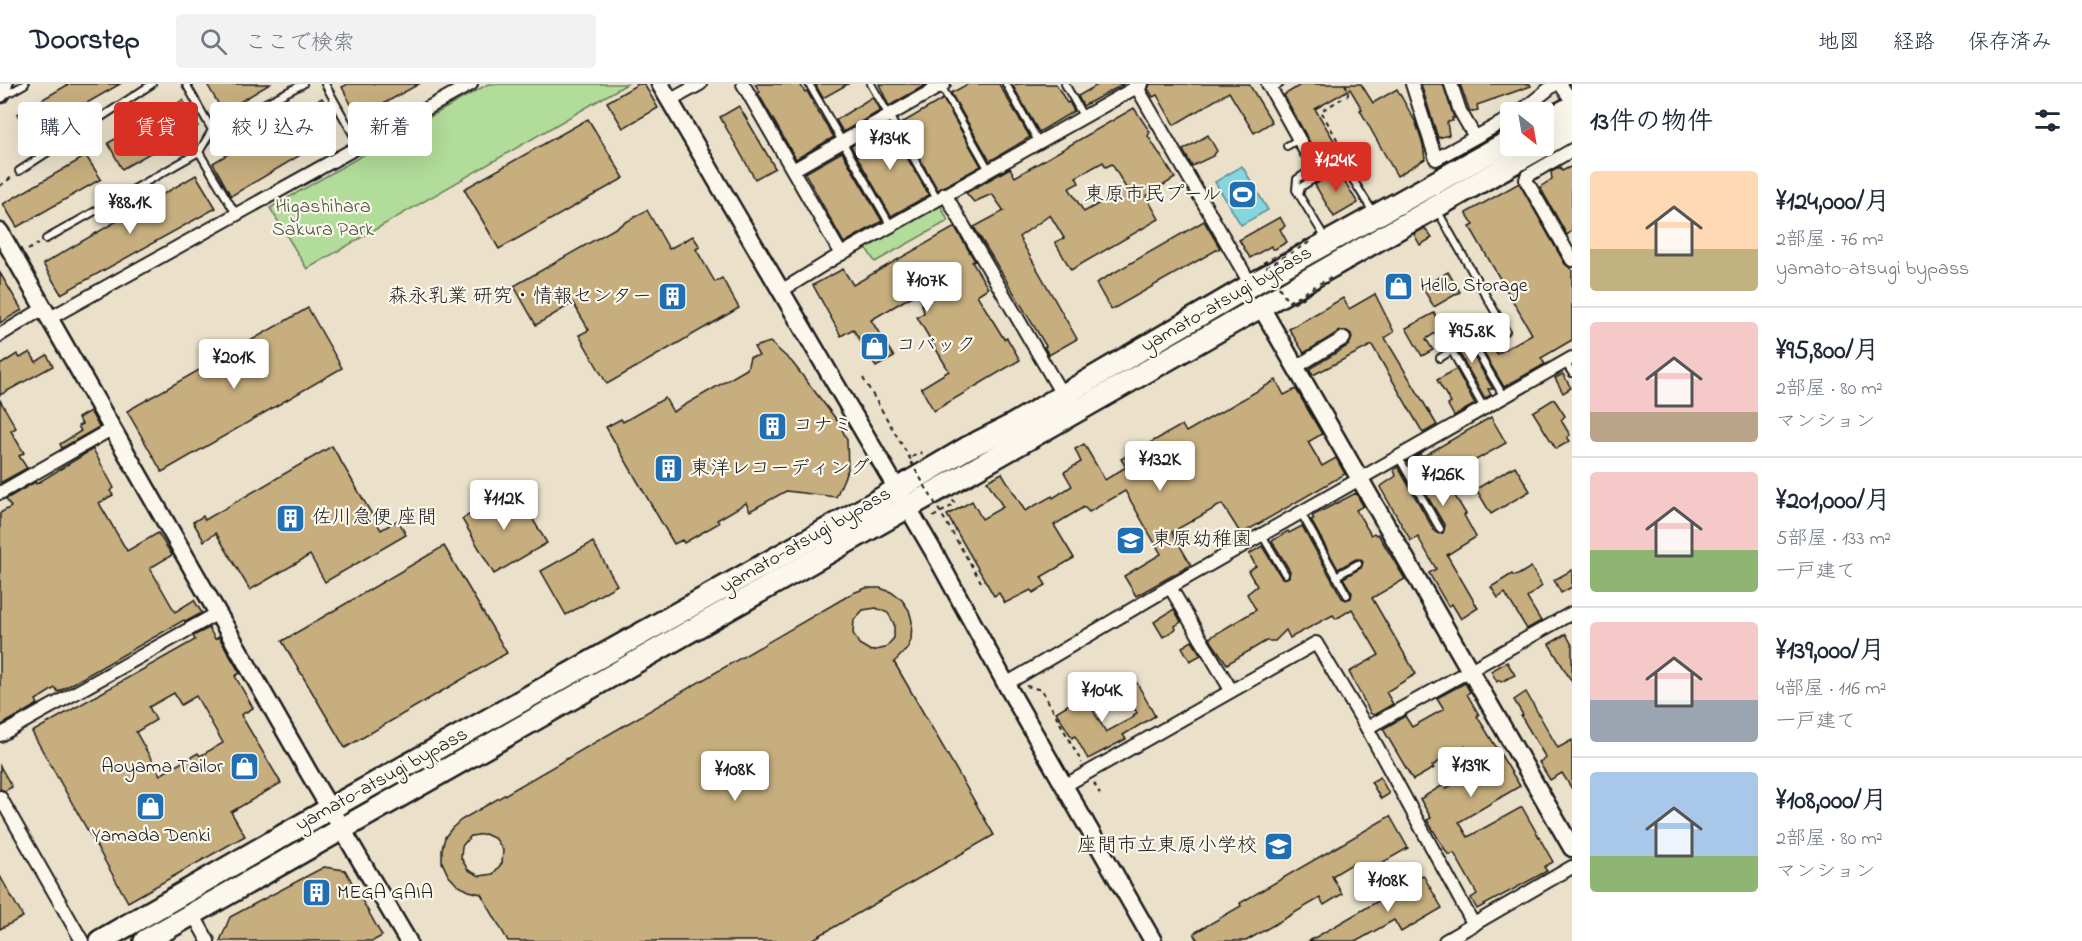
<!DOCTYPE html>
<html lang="ja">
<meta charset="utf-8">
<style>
:root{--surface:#fff;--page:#f2f2f3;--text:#1f2937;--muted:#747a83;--line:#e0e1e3;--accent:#d93025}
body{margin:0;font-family:"Indie Flower","Klee One",sans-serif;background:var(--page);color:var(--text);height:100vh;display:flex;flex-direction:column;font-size:22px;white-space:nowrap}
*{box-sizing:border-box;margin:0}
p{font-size:20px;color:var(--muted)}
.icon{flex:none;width:33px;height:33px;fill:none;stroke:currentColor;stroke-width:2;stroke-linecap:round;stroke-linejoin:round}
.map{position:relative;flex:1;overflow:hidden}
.details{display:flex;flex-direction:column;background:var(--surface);width:510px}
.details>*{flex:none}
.banner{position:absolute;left:18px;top:18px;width:570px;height:54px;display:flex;gap:12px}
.needle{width:39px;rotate:149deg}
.tools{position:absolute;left:1500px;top:18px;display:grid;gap:12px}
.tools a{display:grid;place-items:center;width:54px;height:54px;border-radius:6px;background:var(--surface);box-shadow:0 6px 24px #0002;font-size:30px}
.price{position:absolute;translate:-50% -51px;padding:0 14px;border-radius:6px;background:#fff;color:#222;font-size:20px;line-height:39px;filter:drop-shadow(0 2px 3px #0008)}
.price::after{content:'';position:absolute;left:50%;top:36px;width:18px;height:14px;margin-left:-9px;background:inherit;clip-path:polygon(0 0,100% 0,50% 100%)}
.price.selected{background:var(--accent);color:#fff}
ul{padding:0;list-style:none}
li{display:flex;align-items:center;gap:18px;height:150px;padding:0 18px}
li+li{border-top:2px solid var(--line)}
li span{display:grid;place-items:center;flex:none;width:168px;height:120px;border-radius:6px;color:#555}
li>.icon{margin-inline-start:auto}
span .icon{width:72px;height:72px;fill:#fffc;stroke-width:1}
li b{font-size:26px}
h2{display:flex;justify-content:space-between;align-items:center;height:72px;padding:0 18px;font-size:26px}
.tag{padding:0 21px;border-radius:6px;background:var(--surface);box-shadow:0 6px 24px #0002;font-size:21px;line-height:54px}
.tag.selected{background:var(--accent);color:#fff}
header{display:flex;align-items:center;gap:36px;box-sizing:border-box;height:84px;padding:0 30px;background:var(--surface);border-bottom:2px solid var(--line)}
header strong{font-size:28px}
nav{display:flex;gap:33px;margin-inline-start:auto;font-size:21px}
.search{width:420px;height:54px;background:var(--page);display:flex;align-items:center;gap:15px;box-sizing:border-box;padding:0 21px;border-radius:6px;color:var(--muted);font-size:22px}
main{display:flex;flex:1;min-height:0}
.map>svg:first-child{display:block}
</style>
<header>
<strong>Doorstep</strong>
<div class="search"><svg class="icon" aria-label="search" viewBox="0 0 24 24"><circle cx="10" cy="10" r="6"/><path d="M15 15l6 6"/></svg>ここで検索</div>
<nav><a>地図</a><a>経路</a><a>保存済み</a></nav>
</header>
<main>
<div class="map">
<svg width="1572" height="857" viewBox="0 0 1572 857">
<rect width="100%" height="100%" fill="#ebe1cb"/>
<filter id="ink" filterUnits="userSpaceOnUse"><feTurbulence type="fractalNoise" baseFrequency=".0167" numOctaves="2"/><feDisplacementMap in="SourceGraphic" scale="12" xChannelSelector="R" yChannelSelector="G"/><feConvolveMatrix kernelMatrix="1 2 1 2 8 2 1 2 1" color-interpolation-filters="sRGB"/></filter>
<g filter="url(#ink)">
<g fill="#b1dc99" stroke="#667c5a" stroke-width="1.5">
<polygon points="488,0 627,0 307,185 270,124"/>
<polygon points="940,120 948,137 875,178 866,164"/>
</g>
<polygon fill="#85d6de" stroke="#5b8c90" stroke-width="1.5" points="1242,82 1268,126 1241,141 1215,98"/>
<g fill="#c7ae7e" stroke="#1c1c1c" stroke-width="1.5" fill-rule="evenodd">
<polygon points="69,0 120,0 30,52 17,30"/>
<polygon points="207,0 270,0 223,28"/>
<polygon points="348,0 419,0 358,34 342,3"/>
<polygon points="638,0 644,0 658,24 623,44 607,18"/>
<polygon points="755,0 800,0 805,8 807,7 814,20 813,20 834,53 796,75 758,9 760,8"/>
<polygon points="819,0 848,0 823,14 816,2"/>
<polygon points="879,0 927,0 889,22"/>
<polygon points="968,0 999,0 1030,53 990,77 951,9"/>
<polygon points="1017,0 1056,0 1067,19 1069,18 1074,27 1039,48 1013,2"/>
<polygon points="1099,0 1124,0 1083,22 1078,12"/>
<polygon points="1150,0 1249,0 1272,38 1254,49 1229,8 1174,41 1157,11 1153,13 1148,5"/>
<polygon points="1302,0 1361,0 1373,19 1397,5 1416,39 1423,61 1425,75 1397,92 1360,26 1362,25 1350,5 1315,25 1341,68 1333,73 1318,77 1314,70 1313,64 1284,11"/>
<polygon points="1421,0 1443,0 1454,34 1452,34 1453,37 1447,38 1449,51 1438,54"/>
<polygon points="1460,0 1530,0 1531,2 1477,21 1478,26 1470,28"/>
<polygon points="872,13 880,27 843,48 836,36"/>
<polygon points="322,14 332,31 314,41 324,57 231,112 213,79"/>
<polygon points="943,15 981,82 938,106 900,40"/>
<polygon points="183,16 198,42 122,85 108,59"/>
<polygon points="739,22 775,84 755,95 720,33"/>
<path d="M1134 24 1150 48 1148 52 1175 94 1146 112 1159 135 1071 186 1055 158 1064 154 1050 131 1019 153 1077 255 1049 271 1044 263 1046 262 974 143 1004 127 992 110 974 118 966 109 1010 84 1015 93ZM1103 78 1106 83 1112 80 1126 104 1084 128 1069 104 1079 99 1076 93Z"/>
<polygon points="588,35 624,94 499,165 464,105"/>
<polygon points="882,45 884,50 891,46 929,111 891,132 851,62"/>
<polygon points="1208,51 1217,67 1213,72 1192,82 1183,66"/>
<polygon points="842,68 882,137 844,159 805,89"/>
<polygon points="86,72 101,95 17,143 3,120"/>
<polygon points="1572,82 1572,147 1567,151 1540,103 1552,95 1551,88 1560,83 1562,87"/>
<polygon points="1335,83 1358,119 1334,133 1315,101 1327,92 1328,84"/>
<polygon points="196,91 216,124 61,210 43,180"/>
<polygon points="1519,99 1565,180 1572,186 1572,256 1541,274 1545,280 1504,303 1468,242 1477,237 1497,270 1532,250 1470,143 1474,141 1466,129"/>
<polygon points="647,126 669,165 693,152 700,163 696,165 715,198 722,194 739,224 607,300 579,251 589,246 573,219 536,241 514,202"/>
<polygon points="1280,133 1285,142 1280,145 1287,158 1275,165 1272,165 1271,162 1250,174 1239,156"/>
<polygon points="1204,137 1220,164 1111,226 1096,199"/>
<polygon points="955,143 975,177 972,178 988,204 977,211 1004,255 1007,254 1020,276 934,327 921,304 949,287 917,233 924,229 919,208 871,236 894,273 876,283 853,245 841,252 813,201 843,185 853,201"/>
<polygon points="1425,144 1432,154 1420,161 1414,150"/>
<polygon points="1448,188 1460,208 1434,223 1422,203"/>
<polygon points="0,189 22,226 0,239"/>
<polygon points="1375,210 1394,248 1385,254 1437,341 1423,349 1372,261 1313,291 1309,285 1349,261 1352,254 1351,250 1347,247 1340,247 1304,269 1289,245 1343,214 1349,225"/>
<polygon points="308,224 342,284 162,388 127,327"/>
<polygon points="1434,229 1443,244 1426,255 1433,266 1422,272 1406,244"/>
<polygon points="1459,247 1493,305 1488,305 1491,311 1485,314 1450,253"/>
<polygon points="770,258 792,278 839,339 847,356 848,385 836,413 786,407 750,427 746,419 717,436 719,439 684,459 682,456 674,460 606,343 621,335 623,338 665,314 673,328 747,285 750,273 759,272 754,263"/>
<polygon points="30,268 36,278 47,271 53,282 0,311 0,281 17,270 20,274"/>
<polygon points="1456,285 1475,320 1454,332 1448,321 1451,319 1437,296"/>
<polygon points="1563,290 1571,304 1563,309 1555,294"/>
<polygon points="1276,296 1284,311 1296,305 1322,350 1308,358 1322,382 1336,374 1345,390 1241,450 1222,420 1172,448 1191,481 1136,512 1124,492 1161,470 1125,407 1089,428 1084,423 1054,441 1074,474 1041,493 1046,501 1033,509 1031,506 1005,519 999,509 994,512 947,431 972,417 982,435 1003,423 987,397 1002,389 1025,427 1052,412 1053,414 1072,402 1064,388 1081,378 1075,365 1084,360 1105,396 1126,383 1121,375 1182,341 1186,348"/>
<polygon points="1554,315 1565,332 1561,336 1570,351 1567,353 1570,357 1556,365 1533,328"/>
<polygon points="0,316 16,344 11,347 24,369 19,372 27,384 0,399"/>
<polygon points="90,327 99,343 62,364 60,360 81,347 78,342 82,340 78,334"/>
<polygon points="1491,333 1506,359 1444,394 1466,430 1464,431 1476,453 1447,471 1478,524 1461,535 1452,520 1448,522 1429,489 1436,485 1418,453 1411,457 1380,403 1396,392 1394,386 1398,383 1435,448 1439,450 1443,449 1445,442 1407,378 1420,370 1422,373"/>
<polygon points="332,362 381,446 398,436 406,451 325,498 310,471 250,506 216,449 204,457 193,438 203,432 205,436"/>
<polygon points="93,365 114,404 110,407 113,411 99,419 127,467 158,449 172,471 150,484 175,528 194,516 202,529 185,538 184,536 58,608 55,604 36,616 38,620 0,642 0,429 11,423 6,415 35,398 36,400"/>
<polygon points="1515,382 1530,407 1491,430 1476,405"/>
<polygon points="514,404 547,459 494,490 462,435"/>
<polygon points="1356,409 1363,422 1356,426 1371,451 1374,449 1376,451 1378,450 1405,495 1372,514 1416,590 1386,608 1393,620 1374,631 1371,630 1349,588 1379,571 1352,525 1336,535 1333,531 1290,554 1286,546 1275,557 1266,557 1227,580 1209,554 1256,526 1247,510 1257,502 1248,487 1256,482 1249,470 1262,462 1281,493 1284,495 1289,493 1290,487 1272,457 1288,447 1289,449 1302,442 1342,514 1346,516 1351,514 1352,509 1343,494 1361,484 1363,478 1360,475 1356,475 1338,485 1311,436 1314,435 1312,432"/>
<polygon points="593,458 617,501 566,531 541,487"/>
<polygon points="444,462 507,569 345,664 282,557"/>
<polygon points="1531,483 1542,502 1527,514 1541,537 1527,545 1505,509 1498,514 1491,503 1512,490 1514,492 1518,491"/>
<polygon points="1572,486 1572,503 1561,509 1554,496"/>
<path d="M866 504H880L891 508 902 516 909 526 912 537 911 556 907 565 894 578 994 751 810 857H508L481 810 469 807 457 801 448 791 442 778V765L445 753 452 744 461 736 853 509ZM876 524 888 529 894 540V554L885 564 871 567 859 560 853 549 854 536 863 526ZM485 750 496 755 503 766 502 779 493 790 480 792 468 786 461 774 462 762 471 752Z"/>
<polygon points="1174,525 1181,538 1175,542 1176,545 1163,553 1154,538"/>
<path d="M209 544 215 555 219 553 240 589 235 592 253 624 241 631 281 699 231 728 245 752 128 818 32 648 195 556 193 552ZM174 609 181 621 196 612 223 659 200 672 198 669 160 691 136 648 156 636 149 623Z"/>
<polygon points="1566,550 1572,561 1572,598 1549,560"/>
<polygon points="1192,557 1201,571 1190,577 1182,563"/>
<polygon points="1507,578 1515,591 1501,598 1500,596 1497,598 1491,587"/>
<polygon points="1137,599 1155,632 1123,651 1126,655 1088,675 1075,652 1072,654 1056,628 1084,611 1106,648 1134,633 1133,631 1137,629 1124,606"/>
<polygon points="1465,599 1470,608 1467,610 1479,631 1477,632 1520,702 1459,738 1468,753 1522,723 1553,778 1544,783 1547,787 1477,825 1471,814 1477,810 1454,769 1449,771 1447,769 1427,736 1431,734 1420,715 1443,701 1445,705 1479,685 1465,662 1432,682 1434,684 1413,696 1383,645 1405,632 1412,643 1444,625 1437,614"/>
<polygon points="1526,608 1558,664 1572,656 1572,705 1562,689 1550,696 1539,678 1546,674 1521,632 1523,631 1514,616"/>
<polygon points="0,682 12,703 5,707 0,705"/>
<polygon points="1380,693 1389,710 1381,715 1371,698"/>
<polygon points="1390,732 1408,764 1359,792 1352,780 1332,792 1342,810 1324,821 1320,814 1246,857 1198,857 1194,849 1241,822 1240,819"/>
<polygon points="324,783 345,786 382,852 373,857 220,857 230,833"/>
<polygon points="1423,791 1442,824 1401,848 1394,836 1357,857 1309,857"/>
<polygon points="0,792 23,833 0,845"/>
</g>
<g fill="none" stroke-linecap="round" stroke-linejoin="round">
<defs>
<g id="lane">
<polyline points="186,0 212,46"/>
<polyline points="325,0 360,63"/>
<polyline points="809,0 891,142"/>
<polyline points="871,0 937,115"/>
<polyline points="940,0 989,86"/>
<polyline points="1006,0 1038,57"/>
<polyline points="1065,0 1083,32"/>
<polyline points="1271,5 1280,0"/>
<polyline points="2,13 25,0"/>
<polyline points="1287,62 1299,55"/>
<polyline points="199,68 236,130"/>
<polyline points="19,87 152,0"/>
<polyline points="1299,111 1301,103 1320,91 1324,80"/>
<polyline points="1437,126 1506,247"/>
<polyline points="46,155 199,68 212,46 303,0"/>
<path d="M1326 155 1296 106 1297 95C1308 88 1324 76 1337 78L1347 86 1373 128"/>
<polyline points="1464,245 1504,313"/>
<polyline points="1445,255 1484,324"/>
<polyline points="1440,274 1451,267"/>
<polyline points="1565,278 1572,289"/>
<polyline points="1399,374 1440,445"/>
<polyline points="1301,429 1347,511"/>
<polyline points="1262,451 1285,490"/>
<polyline points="1336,492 1358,480"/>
</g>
<g id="street">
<polyline points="743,0 841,170"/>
<polyline points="1135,0 1251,201"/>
<polyline points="1268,0 1306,68"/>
<polyline points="1412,0 1436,75 1510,34"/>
<polyline points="1451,0 1460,27 1475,53"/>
<polyline points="1560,0 1572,17"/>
<polyline points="669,17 700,0"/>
<polyline points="1520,28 1555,0"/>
<polyline points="1572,66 1527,92 1526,96 1572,176"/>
<polyline points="793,86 944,0"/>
<polyline points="945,110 1063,312"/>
<polyline points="781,207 841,170 1142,0"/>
<polyline points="50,234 471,0"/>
<polyline points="0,251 44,224"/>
<polyline points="1296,283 1344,254"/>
<polyline points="0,409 113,344"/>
<polyline points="1170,503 1231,606"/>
<polyline points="1006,600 1170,503 1572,274"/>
<polyline points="1367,644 1572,529"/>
<polyline points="0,651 218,529"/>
<polyline points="1064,702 1316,559 1367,644 1474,841"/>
<polyline points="0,713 82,857"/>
<polyline points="193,830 208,857"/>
<polyline points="1445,857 1572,783"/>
</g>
<g id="secondary">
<polyline points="660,0 935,470 1006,600 1153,857"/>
<polyline points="0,10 4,0"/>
<polyline points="0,148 309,689 408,857"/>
<polyline points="1261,223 1572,764"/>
</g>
<g id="highway">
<polyline points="1544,38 1572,23"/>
<polyline points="1544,61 1572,45"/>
<polyline points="100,857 331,724 867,423 967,364 1009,343 1251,201 1510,57"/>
<polyline points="145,857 1543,62"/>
</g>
</defs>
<use href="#lane" stroke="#1c1c1c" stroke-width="10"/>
<use href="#street" stroke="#1c1c1c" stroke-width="16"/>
<use href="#secondary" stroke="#1c1c1c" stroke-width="21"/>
<use href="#highway" stroke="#1c1c1c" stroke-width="26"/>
<g stroke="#1c1c1c" stroke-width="2" stroke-dasharray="4.5 4.5" stroke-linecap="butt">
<polyline points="1345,0 1348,6 1348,11 1321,27 1347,73"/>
<polyline points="0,102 12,93"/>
<polyline points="28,166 38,160"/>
<polyline points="863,294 912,378"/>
<polyline points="912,373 921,368 922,370"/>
<polyline points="933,433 955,420 953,416"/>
<polyline points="1026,602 1042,606 1082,679"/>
<polyline points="1094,699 1100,710"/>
</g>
<use href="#lane" stroke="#fbf7ec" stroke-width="6"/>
<use href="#street" stroke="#fbf7ec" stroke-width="12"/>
<use href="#secondary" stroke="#fbf7ec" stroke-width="16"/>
<use href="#highway" stroke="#fbf7ec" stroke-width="21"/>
<g stroke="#1c1c1c" stroke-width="2" stroke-dasharray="4.5 4.5" stroke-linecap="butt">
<polyline points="1263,179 1306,156 1310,158 1267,183 1288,218 1329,194 1331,196 1290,222"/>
<polyline points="911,378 981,498"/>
</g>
</g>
</g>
<defs>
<symbol id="stadium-square" viewBox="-11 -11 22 22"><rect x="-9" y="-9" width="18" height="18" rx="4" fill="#1f6fb2" stroke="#fbf7ec"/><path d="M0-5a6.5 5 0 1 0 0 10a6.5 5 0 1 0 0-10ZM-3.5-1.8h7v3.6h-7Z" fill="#fff"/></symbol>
<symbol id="shop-square" viewBox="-11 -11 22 22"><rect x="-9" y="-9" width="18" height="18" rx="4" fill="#1f6fb2" stroke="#fbf7ec"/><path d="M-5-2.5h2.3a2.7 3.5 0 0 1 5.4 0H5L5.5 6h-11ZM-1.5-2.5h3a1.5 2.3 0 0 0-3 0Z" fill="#fff"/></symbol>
<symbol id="building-square" viewBox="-11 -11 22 22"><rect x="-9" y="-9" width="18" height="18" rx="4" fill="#1f6fb2" stroke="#fbf7ec"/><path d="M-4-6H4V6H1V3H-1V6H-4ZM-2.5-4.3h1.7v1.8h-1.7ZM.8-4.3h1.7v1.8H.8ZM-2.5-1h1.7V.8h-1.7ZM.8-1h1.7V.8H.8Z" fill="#fff"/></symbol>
<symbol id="school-square" viewBox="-11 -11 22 22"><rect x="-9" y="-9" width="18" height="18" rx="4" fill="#1f6fb2" stroke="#fbf7ec"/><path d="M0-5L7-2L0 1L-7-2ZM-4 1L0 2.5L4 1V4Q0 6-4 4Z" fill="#fff"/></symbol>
</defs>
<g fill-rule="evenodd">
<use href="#stadium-square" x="1226" y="94" width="33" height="33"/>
<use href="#shop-square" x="1382" y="186" width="33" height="33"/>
<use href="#building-square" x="656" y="196" width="33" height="33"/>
<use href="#shop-square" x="858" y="246" width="33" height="33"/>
<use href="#building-square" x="756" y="326" width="33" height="33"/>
<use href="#building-square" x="652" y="368" width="33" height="33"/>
<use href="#building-square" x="274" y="418" width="33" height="33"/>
<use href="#school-square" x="1114" y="440" width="33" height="33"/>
<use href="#shop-square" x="228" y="666" width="33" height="33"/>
<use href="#shop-square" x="134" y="706" width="33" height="33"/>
<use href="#school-square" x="1262" y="746" width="33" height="33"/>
<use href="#building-square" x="300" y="792" width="33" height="33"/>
</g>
<g text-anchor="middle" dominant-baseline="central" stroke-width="4.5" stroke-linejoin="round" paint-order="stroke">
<g font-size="20" fill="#1c1c1c" stroke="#fbf7ec" text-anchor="start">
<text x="1222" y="111" text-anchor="end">東原市民プール</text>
<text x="1420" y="202">Hello Storage</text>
<text x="652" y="213" text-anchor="end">森永乳業 研究・情報センター</text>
<text x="896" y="262">コバック</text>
<text x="793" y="342">コナミ</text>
<text x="690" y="385">東洋レコーディング</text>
<text x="312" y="434">佐川急便 座間</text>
<text x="1152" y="456">東原幼稚園</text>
<text x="223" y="683" text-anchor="end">Aoyama Tailor</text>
<text x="151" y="752" text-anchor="middle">Yamada Denki</text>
<text x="1257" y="762" text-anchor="end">座間市立東原小学校</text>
<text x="337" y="809">MEGA GAIA</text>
</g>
<g font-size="20" fill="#495642" stroke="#fbf7ec">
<text x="323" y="123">Higashihara<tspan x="323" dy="23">Sakura Park</tspan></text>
</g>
<g font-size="20" fill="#1c1c1c" stroke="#fbf7ec">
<text transform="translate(1227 216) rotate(-30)">yamato-atsugi bypass</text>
<text transform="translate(806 457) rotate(-30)">yamato-atsugi bypass</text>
<text transform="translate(382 696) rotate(-29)">yamato-atsugi bypass</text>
</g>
</g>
</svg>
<div class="tools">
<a><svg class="needle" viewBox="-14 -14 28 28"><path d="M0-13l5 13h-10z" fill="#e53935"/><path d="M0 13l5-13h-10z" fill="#747a83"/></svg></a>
</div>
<b class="price" style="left:890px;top:87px">¥134K</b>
<b class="price selected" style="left:1336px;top:109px">¥124K</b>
<b class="price" style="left:130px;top:151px">¥88.1K</b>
<b class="price" style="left:927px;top:229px">¥107K</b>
<b class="price" style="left:1472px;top:280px">¥95.8K</b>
<b class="price" style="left:234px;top:306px">¥201K</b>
<b class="price" style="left:1160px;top:408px">¥132K</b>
<b class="price" style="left:1443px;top:423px">¥126K</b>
<b class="price" style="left:504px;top:447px">¥112K</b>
<b class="price" style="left:1102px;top:639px">¥104K</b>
<b class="price" style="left:1471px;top:714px">¥139K</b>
<b class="price" style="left:735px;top:718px">¥108K</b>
<b class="price" style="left:1388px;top:829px">¥108K</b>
<div class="banner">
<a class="tag">購入</a>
<a class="tag selected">賃貸</a>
<a class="tag">絞り込み</a>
<a class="tag">新着</a>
</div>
</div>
<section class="details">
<h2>13件の物件<svg class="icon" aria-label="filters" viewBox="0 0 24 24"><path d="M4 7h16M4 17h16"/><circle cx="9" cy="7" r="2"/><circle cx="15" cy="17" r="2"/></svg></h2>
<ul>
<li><span style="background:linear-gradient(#ffd9b3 65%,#c2b280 0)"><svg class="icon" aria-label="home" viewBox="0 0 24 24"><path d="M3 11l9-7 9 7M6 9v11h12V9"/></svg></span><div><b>¥124,000/月</b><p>2部屋 · 76 m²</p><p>yamato-atsugi bypass</p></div></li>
<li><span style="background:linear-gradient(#f6c9c9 75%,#b9a48a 0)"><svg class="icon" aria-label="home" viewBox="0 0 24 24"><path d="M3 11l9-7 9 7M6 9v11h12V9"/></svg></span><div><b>¥95,800/月</b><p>2部屋 · 80 m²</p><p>マンション</p></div></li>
<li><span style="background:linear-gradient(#f6c9c9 65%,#8fb573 0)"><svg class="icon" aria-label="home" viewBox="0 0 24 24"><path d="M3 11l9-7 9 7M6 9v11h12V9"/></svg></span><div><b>¥201,000/月</b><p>5部屋 · 133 m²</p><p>一戸建て</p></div></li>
<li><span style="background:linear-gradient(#f6c9c9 65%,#9aa5b1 0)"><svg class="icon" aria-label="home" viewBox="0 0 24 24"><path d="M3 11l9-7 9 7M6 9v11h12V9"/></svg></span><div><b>¥139,000/月</b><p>4部屋 · 116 m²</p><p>一戸建て</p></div></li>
<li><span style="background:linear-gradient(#a9c7e8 70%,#8fb573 0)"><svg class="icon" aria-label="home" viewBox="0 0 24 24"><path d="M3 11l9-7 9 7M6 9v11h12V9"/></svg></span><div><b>¥108,000/月</b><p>2部屋 · 80 m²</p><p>マンション</p></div></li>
</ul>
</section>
</main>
